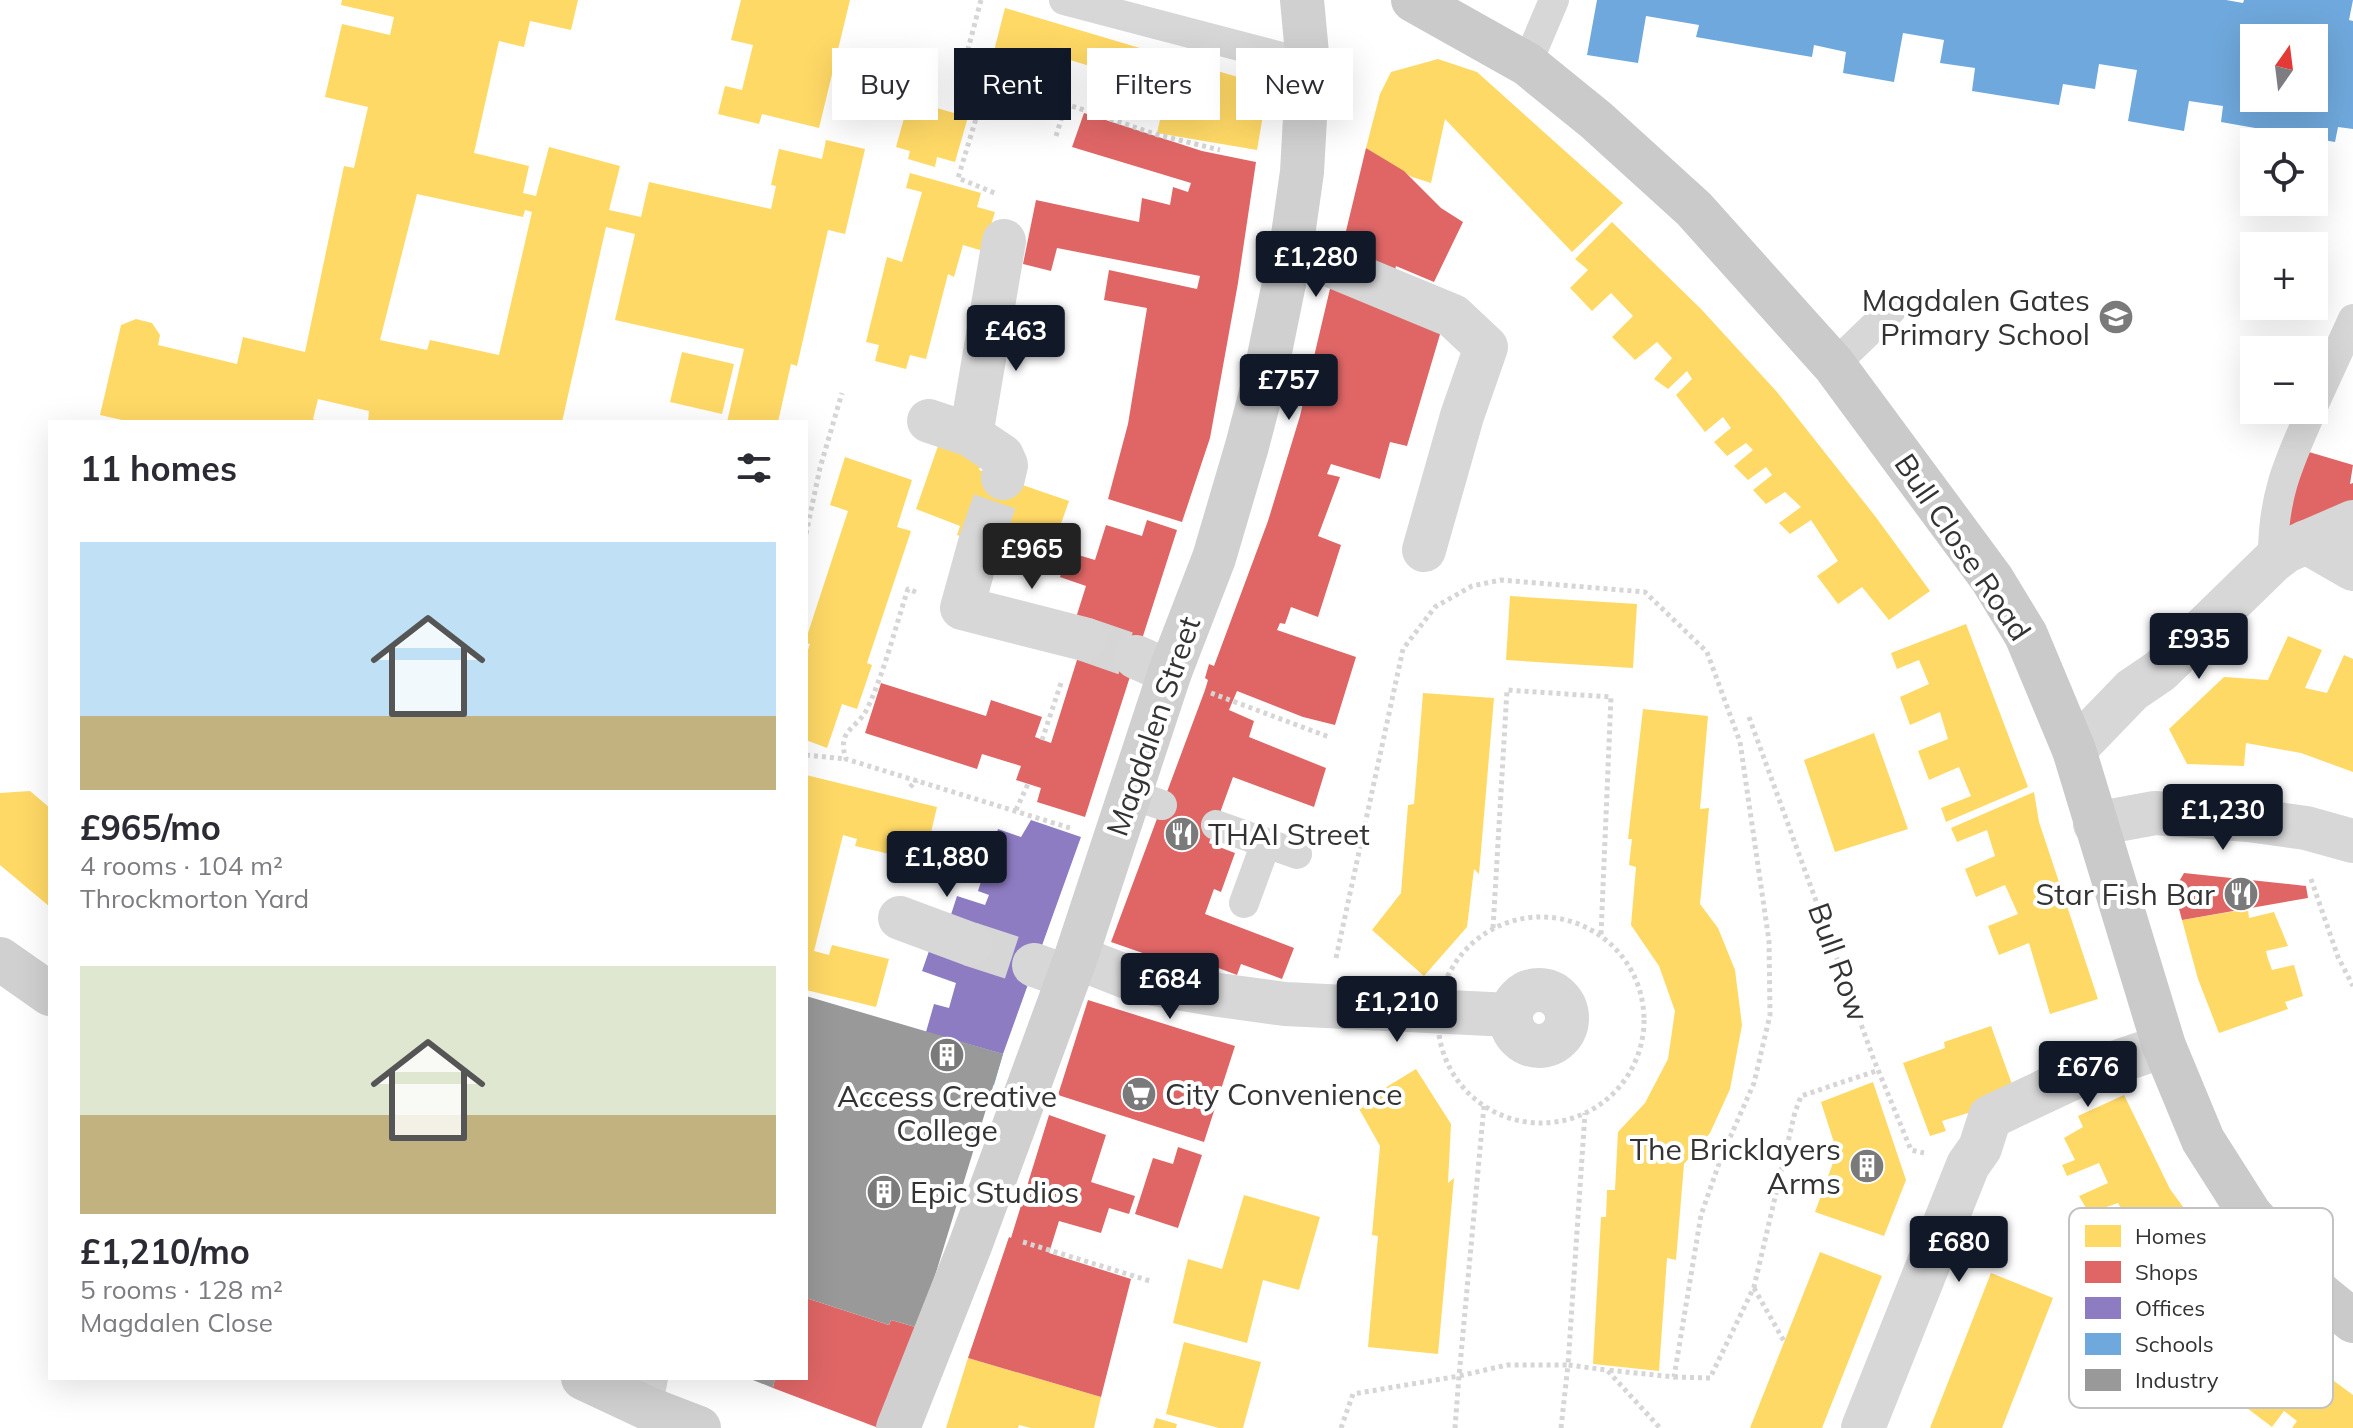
<!DOCTYPE html>
<meta charset="utf-8">
<style>
:root{--surface:#fff;--page:#f2f2f3;--text:#2b2b33;--muted:#7c7c81;--accent:#111827}
body{margin:0;font-family:Mulish,sans-serif;background:var(--page);color:var(--text);height:100vh;display:flex;flex-direction:column;font-size:30px;white-space:nowrap}
*{box-sizing:border-box;margin:0}
p{font-size:26px;color:var(--muted)}
.icon{flex:none;width:44px;height:44px;fill:none;stroke:currentColor;stroke-width:2;stroke-linecap:round;stroke-linejoin:round}
.map{position:relative;flex:1;overflow:hidden}
.details{position:absolute;left:48px;top:420px;width:760px;height:960px;display:flex;flex-direction:column;background:var(--surface);border-radius:0px;box-shadow:0 8px 32px #0002}
.details>*{flex:none}
.guide{position:absolute;left:832px;top:48px;width:760px;height:72px;display:flex;gap:16px}
.needle{width:52px;rotate:14deg}
.fabs{position:absolute;left:2240px;top:24px;display:grid;gap:16px}
.fabs a{display:grid;place-items:center;width:88px;height:88px;border-radius:0px;background:var(--surface);box-shadow:0 8px 32px #0002;font-size:40px}
.price{position:absolute;translate:-50% -68px;padding:0 18px;border-radius:8px;background:var(--accent);color:#fff;font-size:26px;line-height:52px;filter:drop-shadow(0 2px 4px #0008)}
.price::after{content:'';position:absolute;left:50%;top:48px;width:24px;height:18px;margin-left:-12px;background:inherit;clip-path:polygon(0 0,100% 0,50% 100%)}
.price.selected{background:#222;color:#fff}
ul{padding:0;list-style:none}
li{display:grid;align-content:center;gap:16px;height:424px;padding:0 32px}
li span{display:grid;place-items:center;height:248px;border-radius:0px;color:#555}
li>.icon{margin-inline-start:auto}
span .icon{width:144px;height:144px;fill:#fffc;stroke-width:1}
li b{font-size:34px}
h2{display:flex;justify-content:space-between;align-items:center;height:96px;padding:0 32px;font-size:34px}
.chip{padding:0 28px;border-radius:0px;background:var(--surface);box-shadow:0 8px 32px #0002;font-size:28px;line-height:72px}
.chip.selected{background:var(--accent);color:#fff}
.map>svg:first-child{display:block}
</style>
<div class="map">
<svg width="2353" height="1428" viewBox="0 0 2353 1428">
<rect width="100%" height="100%" fill="#fff"/>
<g fill="#ffd966" fill-rule="evenodd">
<path d="M342 0H578L571 30 530 21 524 47 499 41 474 153 529 166 523 193 536 196 549 147 620 166 609 210 641 217 649 182 771 209 776 186 771 185 779 149 822 159 826 140 865 149 845 234 828 230 797 366 791 364 778 422H727L744 349 615 320 635 234 606 227 562 422H368L369 411 318 399 313 419 319 422H131L100 415 121 325 136 319 152 323 160 335 158 345 237 364 243 337 305 352 344 166 354 168 368 107 325 97 342 24 390 35 394 17 341 5ZM417 194 523 217 525 210 532 212 499 355 430 340 427 350 380 340Z"/>
<polygon points="741,0 850,0 819,128 762,114 759,124 718,114 725,86 742,90 753,45 731,40"/>
<polygon points="1005,8 1268,86 1257,150 1157,133 1162,111 1210,120 1215,104 1060,57 1049,95 987,78"/>
<polygon points="1438,59 1477,72 1623,203 1572,252 1445,119 1431,183 1412,177 1366,148 1380,94 1391,72"/>
<polygon points="909,100 968,117 955,162 937,157 935,167 908,159 910,151 896,147"/>
<polygon points="910,173 981,193 977,207 995,212 983,251 963,245 954,277 948,274 926,359 910,355 906,369 875,361 879,345 866,342 887,257 902,262 922,192 906,188"/>
<polygon points="1612,222 1702,310 1777,392 1875,516 1930,591 1889,620 1862,587 1838,604 1817,576 1838,561 1811,520 1790,534 1779,523 1801,507 1785,492 1766,504 1753,490 1772,475 1766,467 1748,480 1734,466 1753,450 1746,443 1727,456 1714,442 1731,428 1723,417 1705,432 1676,395 1692,379 1687,371 1668,389 1654,379 1672,358 1657,342 1635,360 1612,337 1633,316 1611,293 1592,311 1570,288 1588,270 1575,259"/>
<polygon points="682,352 734,364 722,414 670,402"/>
<polygon points="938,446 982,461 979,470 1069,501 1046,566 957,535 960,526 916,509"/>
<polygon points="845,457 912,480 897,527 911,531 867,663 872,665 857,709 842,704 827,748 806,740 806,655 810,644 806,643 806,639 848,511 830,505"/>
<polygon points="1510,596 1637,604 1633,668 1506,660"/>
<polygon points="1966,624 2028,787 1946,822 1941,808 1971,796 1959,767 1929,780 1918,751 1948,739 1940,712 1910,725 1900,697 1929,684 1919,660 1897,669 1891,653"/>
<polygon points="2288,636 2322,650 2305,688 2327,693 2344,655 2353,659 2353,772 2301,753 2246,743 2244,766 2187,764 2169,729 2224,677 2268,680"/>
<polygon points="1423,693 1494,698 1479,874 1474,869 1467,927 1424,976 1372,930 1401,893 1408,805 1414,804"/>
<polygon points="1643,709 1708,716 1700,809 1709,808 1700,904 1718,928 1735,970 1742,1025 1730,1089 1710,1133 1684,1164 1676,1260 1667,1258 1659,1371 1593,1364 1601,1217 1606,1217 1607,1190 1615,1190 1618,1132 1645,1103 1668,1059 1675,1011 1659,966 1631,925 1636,867 1629,865 1632,839 1628,839"/>
<polygon points="1874,733 1908,829 1835,852 1804,760"/>
<polygon points="806,775 937,807 924,862 855,846 857,839 843,835 814,951 829,955 832,945 889,959 876,1007 806,990"/>
<polygon points="30,791 50,808 50,907 0,865 0,793"/>
<polygon points="2034,792 2039,822 2098,999 2050,1014 2029,943 1999,955 1993,940 1988,926 2018,914 2005,885 1976,897 1965,869 1995,856 1987,830 1957,842 1951,828"/>
<polygon points="2248,909 2249,918 2274,912 2288,946 2266,951 2268,959 2272,970 2294,965 2303,996 2285,1002 2288,1009 2219,1033 2198,979 2182,920"/>
<polygon points="1991,1026 2017,1098 1942,1121 1946,1131 1930,1136 1903,1063 1945,1048 1944,1042"/>
<polygon points="1416,1069 1451,1124 1448,1183 1454,1178 1438,1354 1368,1347 1378,1236 1372,1235 1380,1146 1357,1105"/>
<polygon points="1873,1082 1906,1180 1884,1236 1815,1212 1837,1152 1821,1102"/>
<polygon points="2124,1095 2170,1189 2275,1333 2234,1361 2226,1350 2199,1370 2177,1340 2204,1320 2197,1309 2174,1324 2158,1302 2150,1309 2140,1296 2166,1275 2154,1258 2128,1277 2105,1247 2133,1228 2118,1203 2089,1213 2079,1196 2108,1183 2099,1163 2067,1176 2062,1165 2075,1160 2064,1138 2083,1127 2078,1116"/>
<polygon points="1244,1195 1320,1217 1299,1290 1263,1280 1247,1343 1173,1323 1188,1259 1222,1269"/>
<polygon points="1820,1252 1882,1276 1822,1428 1750,1428"/>
<polygon points="1991,1273 2053,1298 2002,1428 1930,1428"/>
<polygon points="2276,1338 2353,1395 2353,1428 2292,1428 2297,1421 2284,1411 2272,1427 2239,1402 2251,1386 2244,1381"/>
<polygon points="1184,1342 1261,1362 1243,1428 1219,1428 1166,1414"/>
<polygon points="968,1358 1101,1397 1094,1428 1031,1428 1019,1425 1018,1428 946,1428"/>
<polygon points="1156,1418 1177,1424 1176,1428 1153,1428"/>
</g>
<g fill="#e06666">
<polygon points="1084,113 1202,151 1256,162 1238,283 1210,438 1182,522 1108,499 1128,424 1147,308 1104,300 1109,270 1197,289 1200,276 1057,248 1051,271 1023,264 1036,200 1139,222 1142,198 1170,205 1173,187 1188,192 1191,183 1072,147"/>
<polygon points="1366,148 1404,171 1441,208 1463,222 1434,282 1396,266 1394,273 1340,256"/>
<polygon points="1333,276 1441,331 1407,446 1390,442 1380,479 1331,464 1327,474 1340,477 1318,536 1341,545 1318,617 1291,607 1285,624 1280,623 1277,630 1356,657 1335,725 1303,717 1237,691 1229,710 1254,721 1249,737 1326,768 1314,807 1233,777 1209,843 1235,853 1221,892 1214,889 1205,914 1294,948 1282,979 1241,964 1237,975 1189,957 1187,963 1160,953 1157,958 1111,942 1205,690 1208,680 1205,678 1209,664 1214,666 1268,521 1300,416"/>
<polygon points="2309,452 2353,465 2350,484 2353,483 2353,527 2313,546 2282,521"/>
<polygon points="1147,520 1177,530 1085,817 1037,802 1041,788 1016,780 1021,766 982,754 977,769 865,733 881,683 986,716 991,700 1042,717 1035,737 1051,743 1087,628 1074,624 1086,586 1060,577 1068,552 1095,560 1106,525 1142,536"/>
<polygon points="2184,873 2306,886 2308,898 2182,920 2174,890"/>
<polygon points="1088,1000 1235,1046 1204,1142 1058,1095"/>
<polygon points="1049,1115 1106,1135 1091,1182 1135,1196 1129,1214 1109,1208 1101,1233 1059,1221 1049,1253 1131,1279 1101,1397 968,1358 1009,1237 1011,1238"/>
<polygon points="1178,1147 1202,1155 1178,1228 1135,1214 1153,1158 1173,1164"/>
<polygon points="806,1298 889,1325 891,1320 919,1328 876,1427 773,1388 775,1378 806,1378"/>
</g>
<polygon fill="#8e7cc3" points="1031,820 1081,837 1003,1054 926,1032 934,1004 949,1008 956,983 922,971 929,951 947,927 957,896 985,905 989,895 978,891 998,829 1021,837"/>
<g fill="#6fa8dc" fill-rule="evenodd">
<path d="M1597 0H2226L2243 3 2244 0H2353L2349 20 2353 21V129L2338 127 2335 142 2221 122 2223 106 2189 101 2184 131 2128 121 2137 70 2099 64 2095 89 2063 84 2059 105 1972 91 1975 68 1940 63 1944 40 1903 33 1894 82 1843 73 1846 52 1814 45 1812 57 1696 37 1699 25 1646 16 1638 63 1587 55ZM2254 38H2314V98H2254Z"/>
<polygon points="901,1025 1003,1054 994,1085 891,1057"/>
</g>
<g fill="#999">
<polygon points="806,996 1003,1054 919,1328 891,1320 889,1325 806,1298"/>
<polygon points="748,1378 775,1378 773,1388"/>
</g>
<g fill="none" stroke-linecap="round" stroke-linejoin="round">
<g stroke="#d6d6d6" stroke-width="44" stroke-dasharray="44 22" stroke-linecap="butt">
<polyline points="980,543 1003,478"/>
<polyline points="1084,639 1136,657"/>
<polyline points="970,944 1034,965"/>
</g>
<g stroke="#d6d6d6" stroke-width="5" stroke-dasharray="4 4" stroke-linecap="butt">
<polyline points="981,0 962,72 988,79 958,178 997,194"/>
<polyline points="1056,136 1066,104 1158,135 1220,150"/>
<polyline points="806,534 820,468 842,393"/>
<path d="M916 592 908 589C895 628 885 670 868 707 858 730 836 728 846 759L1070 828"/>
<polyline points="1211,693 1329,737"/>
<polyline points="1749,717 1874,1060 1911,1150 1924,1153"/>
<polyline points="1042,740 1062,680"/>
<polyline points="806,755 846,759"/>
<polyline points="910,787 917,780"/>
<polyline points="1016,810 1028,784"/>
<polyline points="2311,879 2338,957 2353,986"/>
<circle cx="1541" cy="1020" r="103"/>
<polyline points="1493,928 1507,690 1611,697 1601,935"/>
<polyline points="1336,958 1403,649 1435,607 1472,586 1501,580 1645,592 1707,652 1740,742 1769,941 1770,1015 1754,1083 1721,1158 1701,1215 1674,1377 1607,1370"/>
<polyline points="1484,1106 1459,1376 1507,1365 1568,1365 1585,1113"/>
<polyline points="1023,1242 1150,1281"/>
<polyline points="1754,1288 1785,1343"/>
<polyline points="1674,1377 1710,1378 1754,1287 1795,1112 1801,1096 1879,1070"/>
<polyline points="1341,1428 1353,1394 1459,1376 1455,1428"/>
<polyline points="1561,1428 1568,1365 1607,1370 1660,1428"/>
</g>
<g stroke="#d7d7d7" stroke-width="30">
<polyline points="1064,0 1308,64"/>
<polyline points="1527,64 1554,0"/>
<polyline points="1834,365 1892,309"/>
<polyline points="2314,404 2353,319"/>
<path d="M2273 561C2272 499 2287 465 2312 410"/>
<polyline points="1130,794 1162,805"/>
<polyline points="1216,825 1297,854"/>
<polyline points="1244,903 1266,843"/>
<polyline points="647,1408 653,1378"/>
</g>
<g stroke="#d7d7d7" stroke-width="44">
<polyline points="1291,249 1453,316 1486,347 1462,416 1424,550"/>
<polyline points="929,421 971,435"/>
<polyline points="1003,478 1006,465 1002,456 971,435 1004,241"/>
<polyline points="2306,542 2353,569"/>
<polyline points="980,543 962,608 1084,639"/>
<polyline points="1136,657 1170,672"/>
<polyline points="2074,750 2132,690 2160,671 2273,561 2286,551 2353,522"/>
<polyline points="2095,824 2155,813 2249,820 2306,828 2353,841"/>
<polyline points="900,918 970,944"/>
<polyline points="1076,957 1137,981 1219,995 1285,1004 1510,1015"/>
<polyline points="1034,965 1068,977"/>
<circle cx="1539" cy="1018" r="28"/>
<polyline points="1863,1428 1968,1165 1980,1148 1990,1117 2081,1074 2164,1046"/>
</g>
<g stroke="#d0d0d0" stroke-width="44">
<polyline points="0,959 50,994"/>
<polyline points="583,1378 647,1408 699,1428"/>
<polyline points="898,1428 970,1246 1076,957 1170,672 1214,558 1247,446 1264,381 1291,249 1302,172 1308,64 1302,0"/>
</g>
<polyline stroke="#cacaca" stroke-width="44" points="1413,0 1527,64 1596,120 1694,209 1834,365 1992,579 2026,635 2074,750 2164,1046 2203,1140 2250,1214 2320,1294 2353,1321"/>
</g>
<defs>
<symbol id="school-disc" viewBox="-11 -11 22 22"><circle r="9.5" fill="#7a7a7a" stroke="#fff"/><path d="M0-5L7-2L0 1L-7-2ZM-4 1L0 2.5L4 1V4Q0 6-4 4Z" fill="#fff"/></symbol>
<symbol id="restaurant-disc" viewBox="-11 -11 22 22"><circle r="9.5" fill="#7a7a7a" stroke="#fff"/><path d="M-5-6h1v4h1v-4h1v4h1v-4h1v5L-1.5 .5V6h-2V.5L-5-1ZM5-6V6H3V1.5H1.5Q1.5-4 5-6Z" fill="#fff"/></symbol>
<symbol id="building-disc" viewBox="-11 -11 22 22"><circle r="9.5" fill="#7a7a7a" stroke="#fff"/><path d="M-4-6H4V6H1V3H-1V6H-4ZM-2.5-4.3h1.7v1.8h-1.7ZM.8-4.3h1.7v1.8H.8ZM-2.5-1h1.7V.8h-1.7ZM.8-1h1.7V.8H.8Z" fill="#fff"/></symbol>
<symbol id="supermarket-disc" viewBox="-11 -11 22 22"><circle r="9.5" fill="#7a7a7a" stroke="#fff"/><path d="M-6-5.5h2.5l.6 2H6L4.5 2H-2.5L-4.4-4H-6ZM-1.5 3.2a1.3 1.3 0 1 0 .1 0ZM3 3.2a1.3 1.3 0 1 0 .1 0Z" fill="#fff"/></symbol>
</defs>
<g fill-rule="evenodd">
<use href="#school-disc" x="2096" y="297" width="40" height="40"/>
<use href="#restaurant-disc" x="1162" y="814" width="40" height="40"/>
<use href="#restaurant-disc" x="2221" y="874" width="40" height="40"/>
<use href="#building-disc" x="927" y="1035" width="40" height="40"/>
<use href="#supermarket-disc" x="1119" y="1074" width="40" height="40"/>
<use href="#building-disc" x="1847" y="1146" width="40" height="40"/>
<use href="#building-disc" x="864" y="1172" width="40" height="40"/>
</g>
<g text-anchor="middle" dominant-baseline="central" stroke-width="8" stroke-linejoin="round" paint-order="stroke">
<g font-size="30" fill="#333" stroke="#fff" text-anchor="end">
<text x="2090" y="300">Magdalen Gates<tspan x="2090" dy="34">Primary School</tspan></text>
<text x="1208" y="834" text-anchor="start">THAI Street</text>
<text x="2215" y="894">Star Fish Bar</text>
<text x="1165" y="1094" text-anchor="start">City Convenience</text>
<text x="947" y="1096" text-anchor="middle">Access Creative<tspan x="947" dy="34">College</tspan></text>
<text x="1841" y="1149">The Bricklayers<tspan x="1841" dy="34">Arms</tspan></text>
<text x="910" y="1192" text-anchor="start">Epic Studios</text>
</g>
<g font-size="30" fill="#333" stroke="#fff">
<text transform="translate(1963 547) rotate(56)">Bull Close Road</text>
<text transform="translate(1153 726) rotate(-71)">Magdalen Street</text>
<text transform="translate(1839 962) rotate(70)">Bull Row</text>
</g>
</g>
<rect x="2069" y="1208" width="264" height="200" rx="12" fill="#fff" stroke="#c2c2c2" stroke-width="2"/>
<rect x="2085" y="1225" width="36" height="22" fill="#ffd966"/>
<rect x="2085" y="1261" width="36" height="22" fill="#e06666"/>
<rect x="2085" y="1297" width="36" height="22" fill="#8e7cc3"/>
<rect x="2085" y="1333" width="36" height="22" fill="#6fa8dc"/>
<rect x="2085" y="1369" width="36" height="22" fill="#999"/>
<g font-size="22" fill="#333">
<text x="2135" y="1244">Homes</text>
<text x="2135" y="1280">Shops</text>
<text x="2135" y="1316">Offices</text>
<text x="2135" y="1352">Schools</text>
<text x="2135" y="1388">Industry</text>
</g>
</svg>
<div class="fabs">
<a><svg class="needle" viewBox="-14 -14 28 28"><path d="M0-13l5 13h-10z" fill="#e53935"/><path d="M0 13l5-13h-10z" fill="#7c7c81"/></svg></a>
<a><svg class="icon" aria-label="locate" viewBox="0 0 24 24"><circle cx="12" cy="12" r="6"/><path d="M12 2v4M12 18v4M2 12h4M18 12h4"/></svg></a>
<a>+</a>
<a>−</a>
</div>
<b class="price" style="left:1316px;top:299px">£1,280</b>
<b class="price" style="left:1016px;top:373px">£463</b>
<b class="price" style="left:1289px;top:422px">£757</b>
<b class="price selected" style="left:1032px;top:591px">£965</b>
<b class="price" style="left:2199px;top:681px">£935</b>
<b class="price" style="left:2223px;top:852px">£1,230</b>
<b class="price" style="left:947px;top:899px">£1,880</b>
<b class="price" style="left:1170px;top:1021px">£684</b>
<b class="price" style="left:1397px;top:1044px">£1,210</b>
<b class="price" style="left:2088px;top:1109px">£676</b>
<b class="price" style="left:1959px;top:1284px">£680</b>
<div class="guide">
<a class="chip">Buy</a>
<a class="chip selected">Rent</a>
<a class="chip">Filters</a>
<a class="chip">New</a>
</div>
<section class="details">
<h2>11 homes<svg class="icon" aria-label="filters" viewBox="0 0 24 24"><path d="M4 7h16M4 17h16"/><circle cx="9" cy="7" r="2"/><circle cx="15" cy="17" r="2"/></svg></h2>
<ul>
<li><span style="background:linear-gradient(#bfe0f5 70%,#c2b280 0)"><svg class="icon" aria-label="home" viewBox="0 0 24 24"><path d="M3 11l9-7 9 7M6 9v11h12V9"/></svg></span><div><b>£965/mo</b><p>4 rooms · 104 m²</p><p>Throckmorton Yard</p></div></li>
<li><span style="background:linear-gradient(#dfe7d0 60%,#c2b280 0)"><svg class="icon" aria-label="home" viewBox="0 0 24 24"><path d="M3 11l9-7 9 7M6 9v11h12V9"/></svg></span><div><b>£1,210/mo</b><p>5 rooms · 128 m²</p><p>Magdalen Close</p></div></li>
</ul>
</section>
</div>
